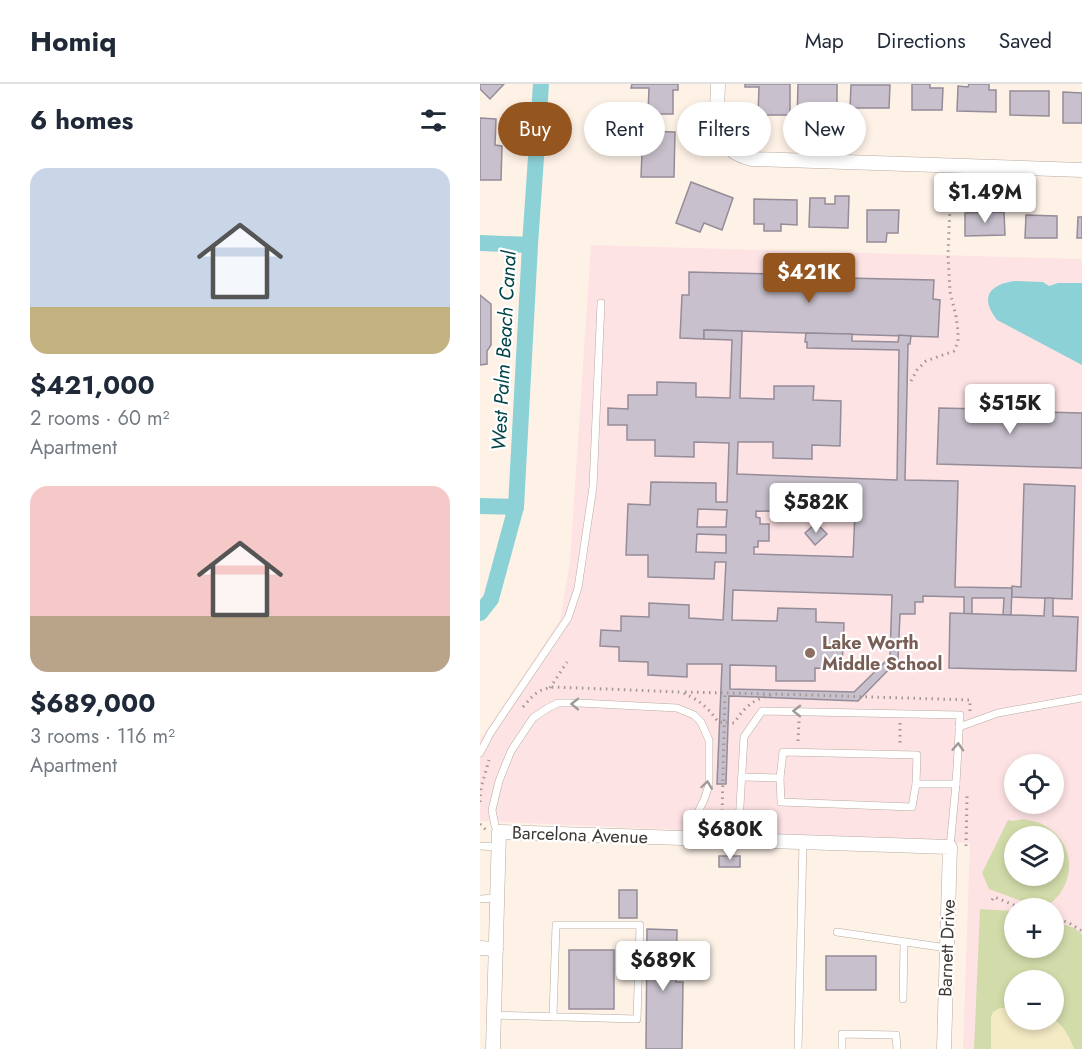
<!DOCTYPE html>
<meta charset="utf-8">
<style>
:root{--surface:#fff;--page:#f2f2f3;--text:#1f2937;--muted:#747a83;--line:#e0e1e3;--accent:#95551e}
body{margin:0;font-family:Jost,sans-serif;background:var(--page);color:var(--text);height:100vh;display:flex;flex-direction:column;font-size:22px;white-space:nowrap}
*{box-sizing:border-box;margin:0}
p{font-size:20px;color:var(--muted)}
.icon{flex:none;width:33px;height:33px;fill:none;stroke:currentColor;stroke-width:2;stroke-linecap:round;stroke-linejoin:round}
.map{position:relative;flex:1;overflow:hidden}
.sheet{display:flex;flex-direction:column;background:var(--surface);width:480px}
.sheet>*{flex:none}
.guide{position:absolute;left:18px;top:18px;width:494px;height:54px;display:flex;gap:12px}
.fabs{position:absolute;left:524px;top:670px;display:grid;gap:12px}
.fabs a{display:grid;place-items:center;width:60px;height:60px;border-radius:50%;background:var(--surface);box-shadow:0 3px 9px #0003;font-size:30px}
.price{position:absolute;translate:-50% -51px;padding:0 14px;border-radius:6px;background:#fff;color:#222;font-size:20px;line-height:39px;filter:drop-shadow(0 2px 3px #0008)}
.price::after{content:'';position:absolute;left:50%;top:36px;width:18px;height:14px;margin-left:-9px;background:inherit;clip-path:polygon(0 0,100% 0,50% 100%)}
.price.on{background:var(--accent);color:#fff}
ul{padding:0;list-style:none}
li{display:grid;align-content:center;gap:12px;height:318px;padding:0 30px}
li span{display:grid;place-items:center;height:186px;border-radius:18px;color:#555}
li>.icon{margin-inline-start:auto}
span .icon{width:108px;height:108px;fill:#fffc;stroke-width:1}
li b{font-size:26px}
h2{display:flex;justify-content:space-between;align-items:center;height:72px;padding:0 30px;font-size:26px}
.tag{padding:0 21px;border-radius:27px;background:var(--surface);box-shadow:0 3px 9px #0003;font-size:21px;line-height:54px}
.tag.on{background:var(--accent);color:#fff}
header{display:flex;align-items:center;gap:36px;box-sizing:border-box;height:84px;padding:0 30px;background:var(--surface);border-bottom:2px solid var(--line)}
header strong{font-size:28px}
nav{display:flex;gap:33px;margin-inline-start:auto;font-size:21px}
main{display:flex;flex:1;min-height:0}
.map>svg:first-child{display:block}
</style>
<header>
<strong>Homiq</strong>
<nav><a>Map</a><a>Directions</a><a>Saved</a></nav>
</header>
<main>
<section class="sheet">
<h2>6 homes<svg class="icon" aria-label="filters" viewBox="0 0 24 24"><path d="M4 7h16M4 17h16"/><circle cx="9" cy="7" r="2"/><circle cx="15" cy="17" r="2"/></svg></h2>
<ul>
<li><span style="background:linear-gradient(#c9d6e8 75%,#c2b280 0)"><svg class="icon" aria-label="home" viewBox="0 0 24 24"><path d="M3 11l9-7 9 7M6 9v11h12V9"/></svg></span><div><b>$421,000</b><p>2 rooms · 60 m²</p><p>Apartment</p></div></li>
<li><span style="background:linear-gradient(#f6c9c9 70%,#b9a48a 0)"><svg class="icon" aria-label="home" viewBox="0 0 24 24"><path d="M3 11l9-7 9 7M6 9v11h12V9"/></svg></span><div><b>$689,000</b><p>3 rooms · 116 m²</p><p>Apartment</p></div></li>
</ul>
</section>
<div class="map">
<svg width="602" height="965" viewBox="0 0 602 965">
<rect width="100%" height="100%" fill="#fef2e7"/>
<path fill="#fee3e4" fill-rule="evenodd" d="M111 161 602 175V965H483L490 759 0 737V656L80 536 90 477ZM534 681H573V720H534ZM534 753H573V792H534ZM534 825H573V864H534ZM534 897H573V936H534Z"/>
<g fill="#d2dcaa" fill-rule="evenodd">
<path d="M544 735C550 737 557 737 562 740 599 759 597 804 563 825L509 805 502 789 528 736 533 737ZM534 753H573V792H534Z"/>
<path d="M500 825 534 827V864H573V837L594 844 602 850V965H494ZM534 897H573V936H534Z"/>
</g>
<path fill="#f4ebc5" d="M520 924H534V936H573V934C584 943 589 951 594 965H511V933L513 928Z"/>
<path fill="#8cd1d6" d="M534 197 563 198 569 202 578 199H602V281L517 236C500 214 508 201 534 197Z"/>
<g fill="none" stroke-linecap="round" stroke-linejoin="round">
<g stroke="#8cd1d6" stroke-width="16">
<polyline points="0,159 50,161"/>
<polyline points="0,422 36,423"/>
<polyline points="0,529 11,515 36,423 50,161 61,0"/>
</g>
</g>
<g fill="#c8c1cd" stroke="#948c98" stroke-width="1.5" fill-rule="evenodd">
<polygon points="0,0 24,0 10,15 0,5"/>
<polygon points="152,0 198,0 198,6 193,6 193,30 168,30 169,4 151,4"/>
<polygon points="265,0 310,0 310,31 278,31 279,3 265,3"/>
<polygon points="318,0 357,0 357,23 337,22 337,39 317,38"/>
<polygon points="432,0 450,0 450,4 463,4 462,26 432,26"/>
<polygon points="489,0 509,0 509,6 516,6 516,28 477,27 478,2 488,3"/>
<polygon points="371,1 410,1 409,24 370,24"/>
<polygon points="530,7 569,7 569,32 530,31"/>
<polygon points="583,8 602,9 602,39 583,39"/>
<polygon points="0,34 16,35 15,61 22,62 21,96 0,96"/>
<polygon points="156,47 195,48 194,93 161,93 162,69 155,69"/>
<polygon points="211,98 253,114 242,146 224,139 220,148 196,139"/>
<polygon points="355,112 369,112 368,144 329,143 330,114 345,114 345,120 355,120"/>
<polygon points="274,115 317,116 317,141 301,140 301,147 284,147 284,140 274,140"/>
<polygon points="387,126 419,126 418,149 407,149 406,158 387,158"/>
<polygon points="524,128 525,151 485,152 485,129"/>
<polygon points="546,131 577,132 577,154 545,154"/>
<polygon points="598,133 602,133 602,154 597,154"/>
<polygon points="298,185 367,187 366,194 454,196 453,215 460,216 458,253 224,246 224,255 200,254 202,211 209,211 209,188 298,190"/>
<polygon points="0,211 11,220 11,261 7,267 7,280 0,281"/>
<path d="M224 246 262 247 260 314 294 315V302H334L333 316 361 317 360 362 332 361V375L293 374V358H258L257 390 417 396 419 266 327 264V258H325L326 249 372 250V257L418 258 419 251 431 252 430 260H428L425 396 478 397 475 503 532 504 531 531H523L524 514H492V530H484V513L443 512V518H435V530H420L418 576 378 617 249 612 246 700H237L242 580H207V593L168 591V578L139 577V563L120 562 121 546 141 547V532L169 533V519L209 521V534L243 536 246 478H235L234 495 168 493V471H146L148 420 170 421 171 398 236 399V418H247L249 359 214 358V373L175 372V356H147V341H128V324L148 325V311H177V298L216 299V313L250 314 252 256 224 255ZM218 425 247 426 246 443H217ZM276 427 375 429 373 473 274 470V463H278V457H289V440H280V434L276 433ZM217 450 246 451V469L216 468ZM253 506 412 511 410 573 374 608 250 605V581L296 582V597H335V584L362 585 364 539 336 538V525L298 524 297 537 252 536Z"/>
<polygon points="504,312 563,314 562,328 602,329 602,384 457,380 459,324 503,325"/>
<polygon points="544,400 595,402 592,515 532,513 532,502 541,503"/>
<polygon points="336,439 347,450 335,461 325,449"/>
<polygon points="565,514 573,514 573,532 598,533 596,587 469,584 470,529 564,532"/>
<rect x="239" y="772" width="21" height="11"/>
<rect x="139" y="806" width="18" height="28"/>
<polygon points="167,845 197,846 196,898 203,898 202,965 166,965"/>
<rect x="89" y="866" width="45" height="59"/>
<rect x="346" y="872" width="50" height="34"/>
</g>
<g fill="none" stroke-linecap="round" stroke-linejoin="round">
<defs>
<g id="service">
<polyline points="479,643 518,629 602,614"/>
<polyline points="0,669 11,648 88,534 98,504 113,403 121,219"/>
<polyline points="262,693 300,694 303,668 437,671 436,700 476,700"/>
<polyline points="300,694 301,718 432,723 436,700"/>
<polyline points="19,748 15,742 12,726 19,697 31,667 53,634 68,624 78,619 99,619 197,624 214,631 221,638 229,656 229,701 224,716 205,754"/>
<polyline points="258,756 264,653 282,627 480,631 476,700 470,763"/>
<polyline points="0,762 18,763"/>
<polyline points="0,815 17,814"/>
<polyline points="357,848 467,864"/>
<polyline points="423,915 424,858"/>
<polyline points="14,931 157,935 160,841 76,841 73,933"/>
<polyline points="318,965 323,758"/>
<polyline points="362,965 362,950 416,951 417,965"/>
</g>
<g id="minor">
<path d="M238 0C237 35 231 65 272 75L602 86"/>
<polyline points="0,864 16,865"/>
<polyline points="13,965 19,748 470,763 464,965"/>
</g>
</defs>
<use href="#service" stroke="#b7aba1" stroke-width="8"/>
<use href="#minor" stroke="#b7aba1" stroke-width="15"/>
<g stroke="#a19891" stroke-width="3" stroke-dasharray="1.5 4.5" stroke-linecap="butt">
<polyline points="431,297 437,286 446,277 474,267 478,258 478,247 476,232 470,208 468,171 471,97"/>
<polyline points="70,604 87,578"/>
<polyline points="205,608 245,609"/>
<path d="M43 623C53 611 58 605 74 603L200 608C217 614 228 623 238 638L254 639C266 621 274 615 295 610L490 616V627"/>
<polyline points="420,639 420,660"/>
<polyline points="318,657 319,637"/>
<polyline points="0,718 1,704 9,676"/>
<polyline points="242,733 245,609 290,610"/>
<polyline points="0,740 6,746"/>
<polyline points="486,762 487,712"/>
<polyline points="512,816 514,813 544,825"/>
<polyline points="573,833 589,839 602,847"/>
</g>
<use href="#service" stroke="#fff" stroke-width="7"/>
<use href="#minor" stroke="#fff" stroke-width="14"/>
</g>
<defs><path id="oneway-chevron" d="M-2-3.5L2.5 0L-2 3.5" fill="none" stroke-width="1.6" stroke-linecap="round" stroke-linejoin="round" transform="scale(1.5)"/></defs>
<g stroke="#9e9b99">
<use href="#oneway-chevron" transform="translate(95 620) rotate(-179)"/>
<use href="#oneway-chevron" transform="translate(317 627) rotate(-179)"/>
<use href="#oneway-chevron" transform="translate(478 663) rotate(-87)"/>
<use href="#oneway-chevron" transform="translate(227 701) rotate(-82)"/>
</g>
<circle fill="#8d6e63" stroke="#fff" stroke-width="2" cx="330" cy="569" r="6"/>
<g text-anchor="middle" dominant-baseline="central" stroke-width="4.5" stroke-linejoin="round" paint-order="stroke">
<g font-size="18" font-weight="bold" fill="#785e54" stroke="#fff" text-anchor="start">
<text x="342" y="559">Lake Worth<tspan x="342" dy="21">Middle School</tspan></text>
</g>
<g font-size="18" fill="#3c3733" stroke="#fff">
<text transform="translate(100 751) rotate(2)">Barcelona Avenue</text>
<text transform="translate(467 864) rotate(-88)">Barnett Drive</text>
</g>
<g font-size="20" font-style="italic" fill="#004447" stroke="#fff">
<text transform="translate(24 267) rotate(-87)">West Palm Beach Canal</text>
</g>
</g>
</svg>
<div class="fabs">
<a><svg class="icon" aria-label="locate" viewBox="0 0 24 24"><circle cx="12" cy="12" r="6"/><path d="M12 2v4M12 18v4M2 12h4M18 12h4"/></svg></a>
<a><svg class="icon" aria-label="layers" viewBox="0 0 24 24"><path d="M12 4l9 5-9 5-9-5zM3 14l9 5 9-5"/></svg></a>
<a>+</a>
<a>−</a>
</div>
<b class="price" style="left:505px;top:140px">$1.49M</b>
<b class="price on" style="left:329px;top:220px">$421K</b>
<b class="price" style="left:530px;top:351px">$515K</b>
<b class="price" style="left:336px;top:450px">$582K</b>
<b class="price" style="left:250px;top:777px">$680K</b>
<b class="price" style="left:183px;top:908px">$689K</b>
<div class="guide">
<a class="tag on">Buy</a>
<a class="tag">Rent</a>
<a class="tag">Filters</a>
<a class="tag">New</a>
</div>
</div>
</main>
